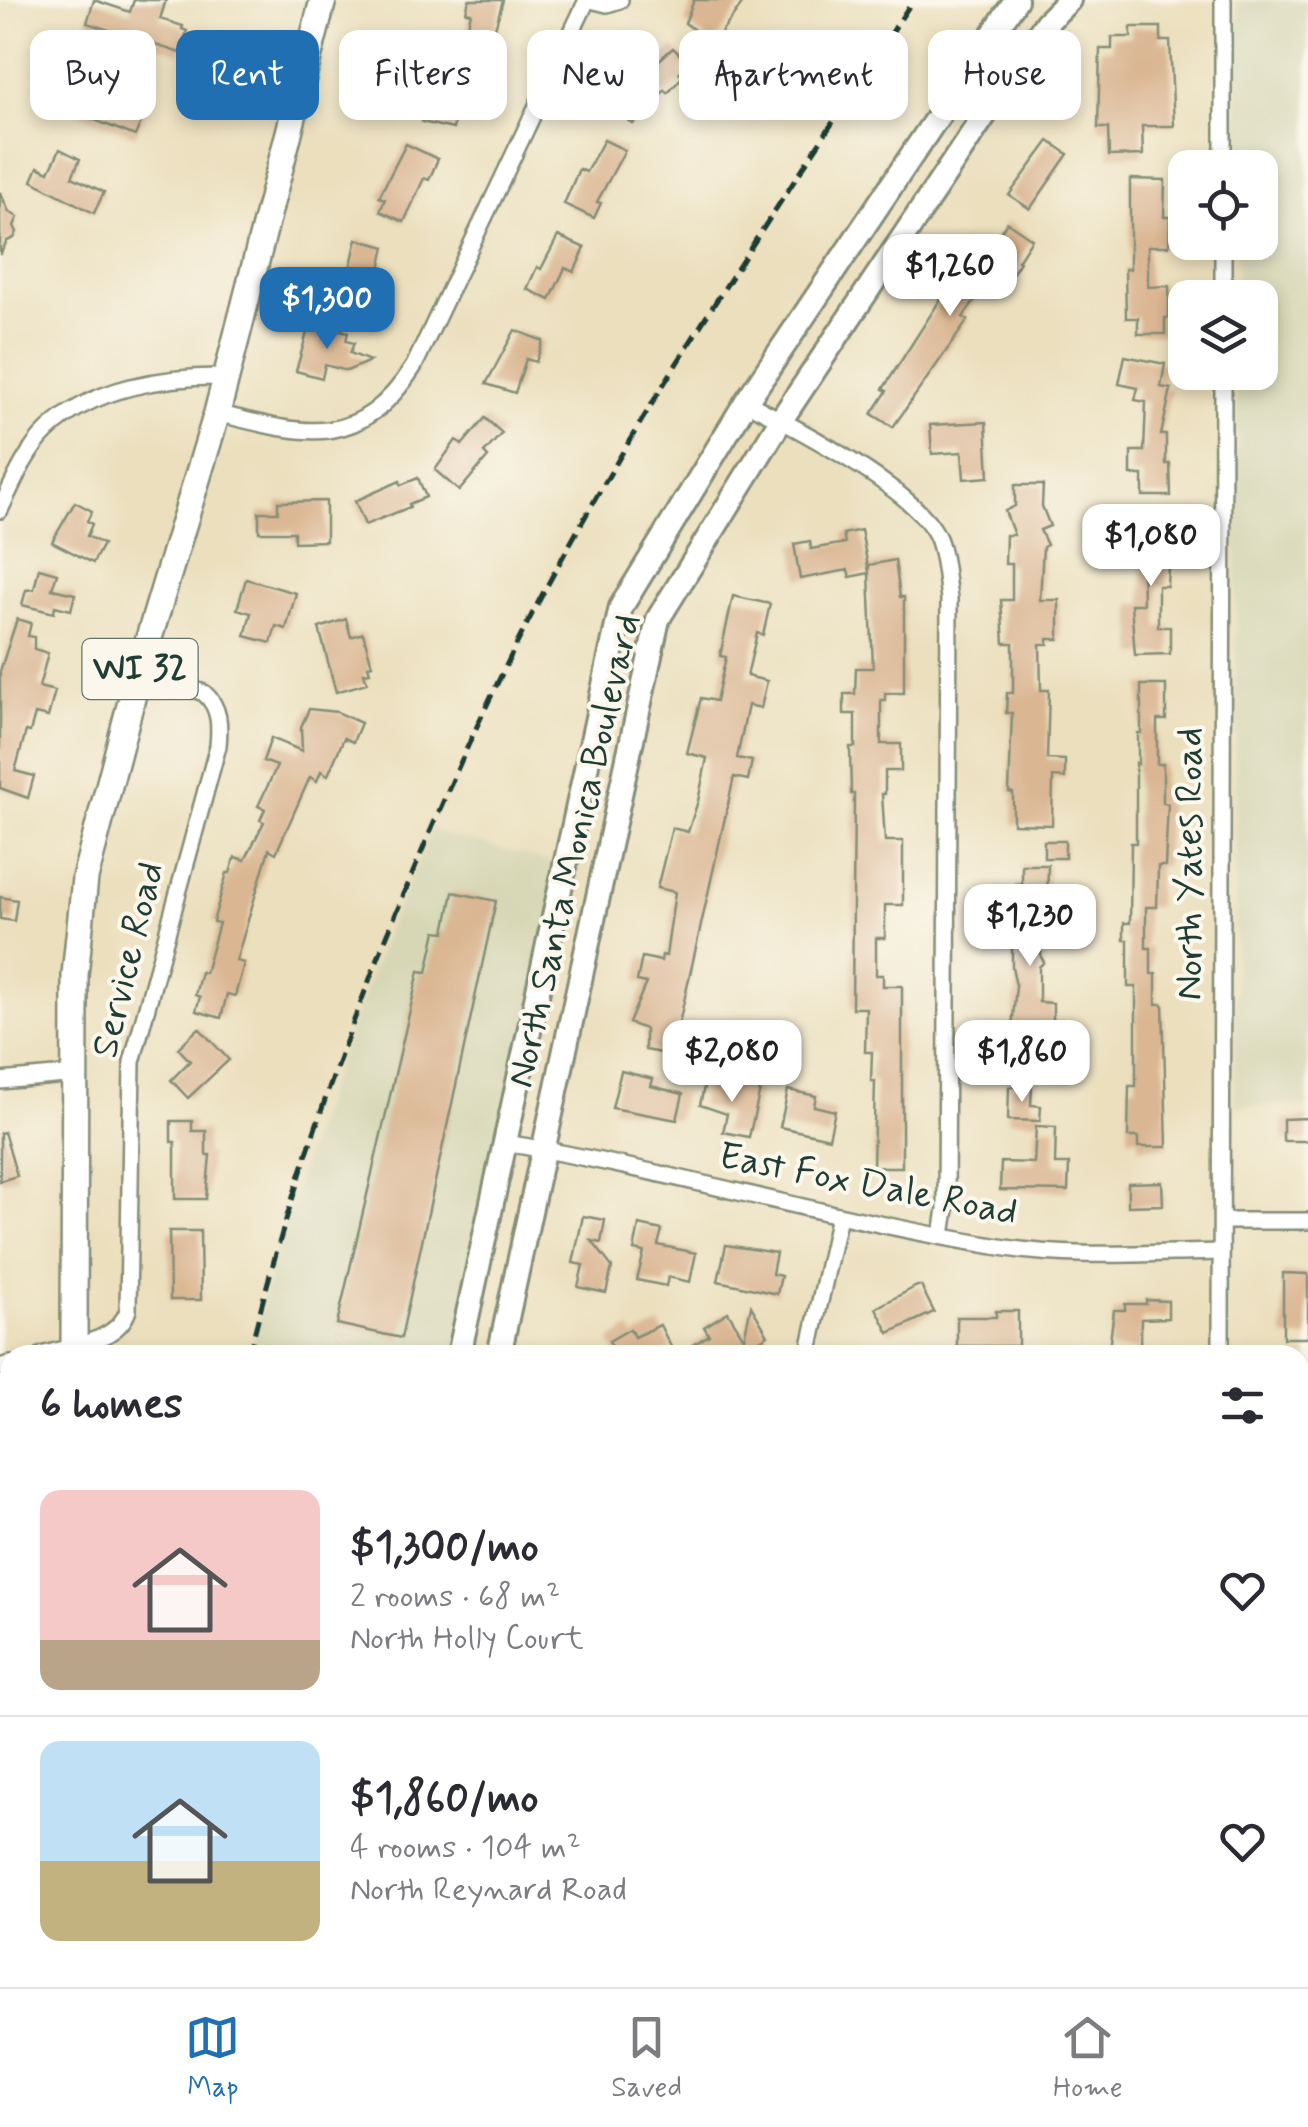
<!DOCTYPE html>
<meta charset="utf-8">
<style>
:root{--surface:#fff;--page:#f2f2f3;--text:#2b2b33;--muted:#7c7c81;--line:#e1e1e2;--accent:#1f6fb2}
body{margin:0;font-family:Mynerve,sans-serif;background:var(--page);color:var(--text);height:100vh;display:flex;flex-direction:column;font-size:38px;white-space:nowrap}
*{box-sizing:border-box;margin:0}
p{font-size:32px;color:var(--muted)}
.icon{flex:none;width:55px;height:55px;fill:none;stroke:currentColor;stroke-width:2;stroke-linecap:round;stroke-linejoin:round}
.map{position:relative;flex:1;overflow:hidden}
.drawer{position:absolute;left:0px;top:1345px;width:1310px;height:642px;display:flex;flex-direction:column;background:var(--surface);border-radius:30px 30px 0 0;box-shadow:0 5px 15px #0003}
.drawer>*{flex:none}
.guide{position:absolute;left:30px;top:30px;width:1250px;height:90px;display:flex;gap:20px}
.tools{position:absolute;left:1168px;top:150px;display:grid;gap:20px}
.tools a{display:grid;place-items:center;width:110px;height:110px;border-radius:20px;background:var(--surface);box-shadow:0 5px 15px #0003;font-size:50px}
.price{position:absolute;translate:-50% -85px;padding:0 22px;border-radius:20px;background:#fff;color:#222;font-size:32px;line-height:65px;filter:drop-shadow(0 2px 5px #0008)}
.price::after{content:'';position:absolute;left:50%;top:60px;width:30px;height:22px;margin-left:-15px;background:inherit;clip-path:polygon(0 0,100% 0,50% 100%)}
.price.on{background:var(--accent);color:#fff}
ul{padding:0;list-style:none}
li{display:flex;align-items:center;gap:30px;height:250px;padding:0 40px}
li+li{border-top:2px solid var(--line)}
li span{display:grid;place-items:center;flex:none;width:280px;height:200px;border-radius:20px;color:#555}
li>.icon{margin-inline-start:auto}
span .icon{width:120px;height:120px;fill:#fffc;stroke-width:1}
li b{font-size:42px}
h2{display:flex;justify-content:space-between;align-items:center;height:120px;padding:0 40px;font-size:42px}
.pill{padding:0 35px;border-radius:20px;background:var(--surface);box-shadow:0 5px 15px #0003;font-size:35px;line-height:90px}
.pill.on{background:var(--accent);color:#fff}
.tab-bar{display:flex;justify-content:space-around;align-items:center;height:140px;border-top:2px solid var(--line);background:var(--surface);font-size:28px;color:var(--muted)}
.tab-bar a{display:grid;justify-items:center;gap:5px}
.tab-bar .on{color:var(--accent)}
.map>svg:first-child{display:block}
</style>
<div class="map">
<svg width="1308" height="1987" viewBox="0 0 1308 1987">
<rect width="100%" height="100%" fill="#fbf7ec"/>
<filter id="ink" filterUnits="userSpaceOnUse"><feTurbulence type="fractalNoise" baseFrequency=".01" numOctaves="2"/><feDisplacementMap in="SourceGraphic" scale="20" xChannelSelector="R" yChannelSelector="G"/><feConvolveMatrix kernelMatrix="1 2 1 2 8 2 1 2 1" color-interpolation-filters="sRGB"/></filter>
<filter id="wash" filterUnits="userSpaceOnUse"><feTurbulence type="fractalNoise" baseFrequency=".0048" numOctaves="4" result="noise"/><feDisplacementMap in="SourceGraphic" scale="40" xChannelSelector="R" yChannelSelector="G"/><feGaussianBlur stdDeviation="2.25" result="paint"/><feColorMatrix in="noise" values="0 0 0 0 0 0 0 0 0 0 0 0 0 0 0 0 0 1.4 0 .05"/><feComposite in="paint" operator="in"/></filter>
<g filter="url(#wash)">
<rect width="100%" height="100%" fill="#ebdfbd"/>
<g fill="#d7d7b6">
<polygon points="1238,0 1308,0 1308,1105 1235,1106 1237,373 1260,372 1260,298 1237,297 1237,243 1260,242 1260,168 1237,167"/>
<polygon points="431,831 566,866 459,1355 249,1355 285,1218 325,1097 391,921"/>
</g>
<polygon fill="#8cde9e" stroke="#568e69" stroke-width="2.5" points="165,1978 374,1978 374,1987 164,1987"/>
<rect fill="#7faeea" stroke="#4f768f" stroke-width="2.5" x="200" y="1978" width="64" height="9"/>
<g id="blocks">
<g fill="#dab692">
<polygon points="94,0 130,12 134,0 166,0 160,19 183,26 182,29 187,31 180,53 87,23"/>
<polygon points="469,0 503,0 492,39 466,32 471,13 466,12"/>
<polygon points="694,0 745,0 713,44 685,23"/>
<polygon points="1131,27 1161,27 1161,41 1170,41 1174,126 1142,126 1143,155 1109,156 1108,128 1098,128 1100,49 1112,49 1112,37 1131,37"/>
<polygon points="673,48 688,62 679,73 683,76 668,93 665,90 633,124 610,103 638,73 641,76"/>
<polygon points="427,60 460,68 458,78 464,79 453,129 422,122 430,85 422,83"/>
<polygon points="96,63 121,77 113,95 146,110 135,136 52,103 50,92 57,84 69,91 89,64"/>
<polygon points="604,140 625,150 597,202 601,203 594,218 564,204 579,169 586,172"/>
<polygon points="1049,141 1068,154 1030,209 1009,195"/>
<polygon points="406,144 438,159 429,180 424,178 404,222 380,211 385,199 379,197"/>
<polygon points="60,149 80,159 72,177 104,192 94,213 32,181 38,167 49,172"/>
<polygon points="1130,179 1165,180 1164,217 1170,217 1169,246 1148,246 1148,287 1169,286 1169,318 1165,318 1165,334 1138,334 1138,318 1126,318 1125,269 1130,269"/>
<polygon points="0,192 9,212 18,217 14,226 17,232 14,238 7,241 0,255"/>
<polygon points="1007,222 1032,239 1018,261 1020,262 1003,288 989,279 963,317 968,320 893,427 872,414 887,391 883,389 976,244 987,252"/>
<polygon points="558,236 585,248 574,272 565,268 550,300 527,289 537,267 541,269"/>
<polygon points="357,239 385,247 370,312 342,304"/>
<polygon points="309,326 325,330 326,326 348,332 346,341 354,343 350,353 370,361 347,371 325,365 322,378 296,371"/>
<polygon points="515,330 543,341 536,362 526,359 515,393 486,384"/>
<polygon points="1125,356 1165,364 1161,387 1171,389 1161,435 1166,435 1166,464 1170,464 1171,496 1143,496 1143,475 1131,475 1131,451 1144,451 1146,402 1135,400 1138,388 1119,384"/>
<polygon points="485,418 502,433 484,453 488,457 459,491 435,470 456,440 462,445"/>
<polygon points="986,422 989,477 964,479 962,452 932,454 930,425"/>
<polygon points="418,478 426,497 409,504 410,507 365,525 355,501 400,481 401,485"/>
<polygon points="1015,485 1043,485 1042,506 1050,526 1040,530 1047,545 1043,547 1040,600 1059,600 1059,639 1048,639 1048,644 1040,644 1041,690 1049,690 1047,759 1065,760 1065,778 1053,777 1052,825 1013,824 1013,793 1009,792 1012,713 1006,713 1007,693 1013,693 1013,643 1004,643 1001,600 1012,600 1012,564 1005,564 1006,535 1014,535 1005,511 1015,506"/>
<polygon points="326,501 326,541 294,542 294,532 259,532 259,512 278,512 278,502"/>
<polygon points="75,502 92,511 87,521 92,524 87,536 103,544 93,563 52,542"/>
<polygon points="1136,524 1170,524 1167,586 1158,586 1158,627 1170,627 1170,654 1135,655 1131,604 1143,604 1142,560 1132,560"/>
<polygon points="861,530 869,572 869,565 895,560 900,597 904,597 904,693 885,693 885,700 881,700 881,744 901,744 901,771 885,771 885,794 882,794 885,841 903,841 903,905 885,905 885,938 876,938 876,975 883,975 883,986 902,986 902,1167 873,1167 875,1081 871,1081 872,1052 865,1052 866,1008 852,1008 854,794 851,794 850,747 855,747 855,714 844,714 844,694 855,694 856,668 873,668 869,573 850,577 848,570 800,579 794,544 810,541 811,549 845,543 843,534"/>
<polygon points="39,568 57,573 52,589 75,594 71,610 55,606 54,613 22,605 26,590 34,589"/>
<polygon points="246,579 296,593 286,629 276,626 271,643 245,636 251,613 237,609"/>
<polygon points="733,596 770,604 763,635 757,633 747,676 767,681 761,708 748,705 737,758 752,761 748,780 734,777 672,1055 645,1050 645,1029 629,1023 646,983 637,981 642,957 661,961 662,955 666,956 675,892 657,888 672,828 688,832 698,801 707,758 687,753 701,698 716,701 726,657 720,656"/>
<polygon points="17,619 31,623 28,636 34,637 34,649 48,653 39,687 55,691 48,717 35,714 30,732 26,731 15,771 34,776 28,798 0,788 0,671"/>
<polygon points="346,619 351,637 363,633 372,665 368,666 370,672 364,673 367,683 336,692 319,628"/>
<polygon points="1141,685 1166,685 1166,720 1157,720 1157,764 1163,764 1163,803 1168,804 1165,866 1158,866 1157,907 1146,907 1146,948 1151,948 1151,974 1156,974 1156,1004 1163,1004 1167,1147 1138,1147 1138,1137 1128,1137 1129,1086 1136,1086 1136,987 1128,987 1128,940 1124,940 1124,923 1130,923 1131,843 1136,843 1136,763 1138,764 1138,733 1141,733"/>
<polygon points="309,709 337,712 361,723 353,742 344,738 328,775 321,771 317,781 310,777 276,853 269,849 236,961 244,963 235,996 227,994 221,1018 196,1011 200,997 195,995 201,972 205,973 219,923 213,922 227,873 230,873 235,857 245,860 264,822 260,820 265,809 258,806 277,766 263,761 271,738 302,751 301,727"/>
<rect x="1044" y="841" width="21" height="17"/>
<polygon points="1022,865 1048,865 1047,905 1041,905 1041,957 1044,962 1039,967 1039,1002 1053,1003 1053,1042 1046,1042 1045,1058 1034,1058 1034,1061 1009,1060 1016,986 1012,967 1012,920 1015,920 1016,884 1022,884"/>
<polygon points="453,892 496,901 401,1338 337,1324 419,971 427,972 436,931 445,932"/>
<polygon points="0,897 17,900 14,921 0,919"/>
<polygon points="199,1028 229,1060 188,1098 171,1080 190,1061 178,1048"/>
<polygon points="621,1071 653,1079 651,1086 683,1094 677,1120 612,1108"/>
<polygon points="706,1078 760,1090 749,1137 723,1132 727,1114 700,1105"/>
<polygon points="1009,1087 1032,1087 1031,1105 1041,1106 1040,1121 1008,1120"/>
<polygon points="788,1090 816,1096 814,1106 835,1111 829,1138 780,1127"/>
<polygon points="1308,1118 1308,1141 1283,1141 1283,1119"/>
<polygon points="171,1121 192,1121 192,1131 206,1131 206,1155 210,1155 206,1199 175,1199 175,1142 171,1142"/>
<polygon points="1036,1126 1056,1127 1055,1164 1069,1164 1068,1191 1000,1190 1001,1162 1034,1163"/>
<polygon points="4,1132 17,1176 0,1181 0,1133"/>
<polygon points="1162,1182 1163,1205 1128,1206 1128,1183"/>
<polygon points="583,1216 605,1220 601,1243 592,1241 612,1267 606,1293 578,1287 583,1265 573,1263"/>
<polygon points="639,1225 662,1230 658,1245 696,1253 690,1282 668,1277 666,1286 637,1280 644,1252 634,1250"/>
<polygon points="169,1231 200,1231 201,1300 170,1300"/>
<polygon points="726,1245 776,1253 772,1274 781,1276 777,1294 718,1281"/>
<polygon points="1283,1273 1308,1274 1308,1338 1283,1338"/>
<polygon points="917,1286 921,1286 934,1312 889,1333 876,1308"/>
<polygon points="1146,1300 1168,1301 1168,1318 1141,1319 1140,1350 1109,1349 1114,1310 1125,1310 1125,1304 1146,1304"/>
<polygon points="751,1306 768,1335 734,1355 699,1355 693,1345 709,1335 704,1327 728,1312 744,1338"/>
<polygon points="996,1311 1018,1311 1018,1346 957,1346 957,1317 996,1317"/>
<polygon points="660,1325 672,1349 660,1355 617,1355 609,1341 630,1329 634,1337"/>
</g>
</g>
</g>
<g filter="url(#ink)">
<use href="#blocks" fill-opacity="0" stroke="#858e78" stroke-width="2.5"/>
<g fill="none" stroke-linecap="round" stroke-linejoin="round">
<defs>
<g id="street">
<polyline points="591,0 607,4 620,0"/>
<polyline points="1223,168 1223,0"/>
<polyline points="1223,298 1223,242"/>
<path d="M746 402C793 426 916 490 937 536 945 553 946 580 949 598L946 1209 942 1235"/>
<path d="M217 413C304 435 359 452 414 366L587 0"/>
<path d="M0 510C13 483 26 451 47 431 92 387 165 376 226 377"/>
<polyline points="0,1081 76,1074"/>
<path d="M506 1143C672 1171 834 1220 1000 1247 1073 1259 1148 1253 1221 1252"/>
<polyline points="1222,1221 1308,1221"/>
<path d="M42 1355C71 1346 118 1342 128 1310L132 1062 218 746C220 725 220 707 204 693L139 671"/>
<polyline points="808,1355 839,1216"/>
<polyline points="1221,1355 1223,372"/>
<polyline points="0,1367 10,1364"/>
<polyline points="0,1710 10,1710"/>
<polyline points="597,1987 599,1978"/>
<polyline points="1217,1987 1217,1978"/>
</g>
<g id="secondary">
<polyline points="459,1355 621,607 746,402 1016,0"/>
<polyline points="499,1355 658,619 781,420 1046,23 1069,0"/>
<polyline points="1300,1712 1308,1712"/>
<polyline points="380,1978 380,1987"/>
<polyline points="421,1987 421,1978"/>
</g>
<g id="primary">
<polyline points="74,1355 75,975 85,878 139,671 217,413 323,0"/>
<polyline points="75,1987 75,1978"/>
</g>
</defs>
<use href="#street" stroke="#858e78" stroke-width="20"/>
<use href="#secondary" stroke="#858e78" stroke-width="28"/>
<use href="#primary" stroke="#858e78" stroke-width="30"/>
<use href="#street" stroke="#fff" stroke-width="15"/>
<use href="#secondary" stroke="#fff" stroke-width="22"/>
<use href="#primary" stroke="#fff" stroke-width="25"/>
<g stroke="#1f3d34" stroke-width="5" stroke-dasharray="15 8" stroke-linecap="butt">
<path d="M249 1355C293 1174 358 1000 431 830 470 738 512 649 560 562 666 368 793 185 913 0"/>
<polyline points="150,1987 151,1978"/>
</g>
</g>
</g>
<g text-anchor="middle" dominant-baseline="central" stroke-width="8" stroke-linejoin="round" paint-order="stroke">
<rect fill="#fbf7ec" stroke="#61756b" stroke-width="2.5" x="82.5" y="639" width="115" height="60" rx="8"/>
<g font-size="35" font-weight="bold" fill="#1f3d34">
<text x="140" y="669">WI 32</text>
</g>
<g font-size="38" fill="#1f3d34" stroke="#fbf7ec">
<text transform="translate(575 851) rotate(-77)">North Santa Monica Boulevard</text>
<text transform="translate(1190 864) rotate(-90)">North Yates Road</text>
<text transform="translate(129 960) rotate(-76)">Service Road</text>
<text transform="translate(868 1185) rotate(11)">East Fox Dale Road</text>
</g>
</g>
</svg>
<div class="tools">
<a><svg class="icon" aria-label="locate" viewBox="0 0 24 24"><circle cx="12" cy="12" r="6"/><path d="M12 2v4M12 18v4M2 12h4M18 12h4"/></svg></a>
<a><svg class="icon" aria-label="layers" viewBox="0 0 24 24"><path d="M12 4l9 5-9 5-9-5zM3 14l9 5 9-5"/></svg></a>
</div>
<b class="price" style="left:950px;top:319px">$1,260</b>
<b class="price on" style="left:327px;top:352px">$1,300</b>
<b class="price" style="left:1151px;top:589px">$1,080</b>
<b class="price" style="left:1030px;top:969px">$1,230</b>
<b class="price" style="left:732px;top:1105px">$2,080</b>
<b class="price" style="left:1022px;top:1105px">$1,860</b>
<div class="guide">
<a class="pill">Buy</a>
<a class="pill on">Rent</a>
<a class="pill">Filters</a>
<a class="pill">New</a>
<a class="pill">Apartment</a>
<a class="pill">House</a>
</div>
<section class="drawer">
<h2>6 homes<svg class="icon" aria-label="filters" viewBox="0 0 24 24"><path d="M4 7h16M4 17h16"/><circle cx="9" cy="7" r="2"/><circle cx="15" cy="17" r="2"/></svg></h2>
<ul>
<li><span style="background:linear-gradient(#f6c9c9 75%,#b9a48a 0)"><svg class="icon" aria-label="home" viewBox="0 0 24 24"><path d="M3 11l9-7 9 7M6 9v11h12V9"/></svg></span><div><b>$1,300/mo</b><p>2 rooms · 68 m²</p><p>North Holly Court</p></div><svg class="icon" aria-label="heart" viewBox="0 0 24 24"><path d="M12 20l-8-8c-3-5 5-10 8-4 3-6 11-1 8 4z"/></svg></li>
<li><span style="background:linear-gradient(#bfe0f5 60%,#c2b280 0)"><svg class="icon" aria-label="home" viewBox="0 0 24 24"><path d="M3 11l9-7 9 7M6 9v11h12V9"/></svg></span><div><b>$1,860/mo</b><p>4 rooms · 104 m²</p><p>North Reynard Road</p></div><svg class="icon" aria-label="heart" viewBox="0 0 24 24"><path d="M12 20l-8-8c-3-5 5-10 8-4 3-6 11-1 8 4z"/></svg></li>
</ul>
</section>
</div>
<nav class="tab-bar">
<a class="on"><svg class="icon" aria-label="map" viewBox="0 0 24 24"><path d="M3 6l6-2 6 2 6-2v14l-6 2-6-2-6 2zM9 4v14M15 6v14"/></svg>Map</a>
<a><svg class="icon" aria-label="saved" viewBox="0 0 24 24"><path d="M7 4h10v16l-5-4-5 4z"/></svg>Saved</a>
<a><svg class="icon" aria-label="home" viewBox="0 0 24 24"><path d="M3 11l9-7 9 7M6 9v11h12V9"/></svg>Home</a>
</nav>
